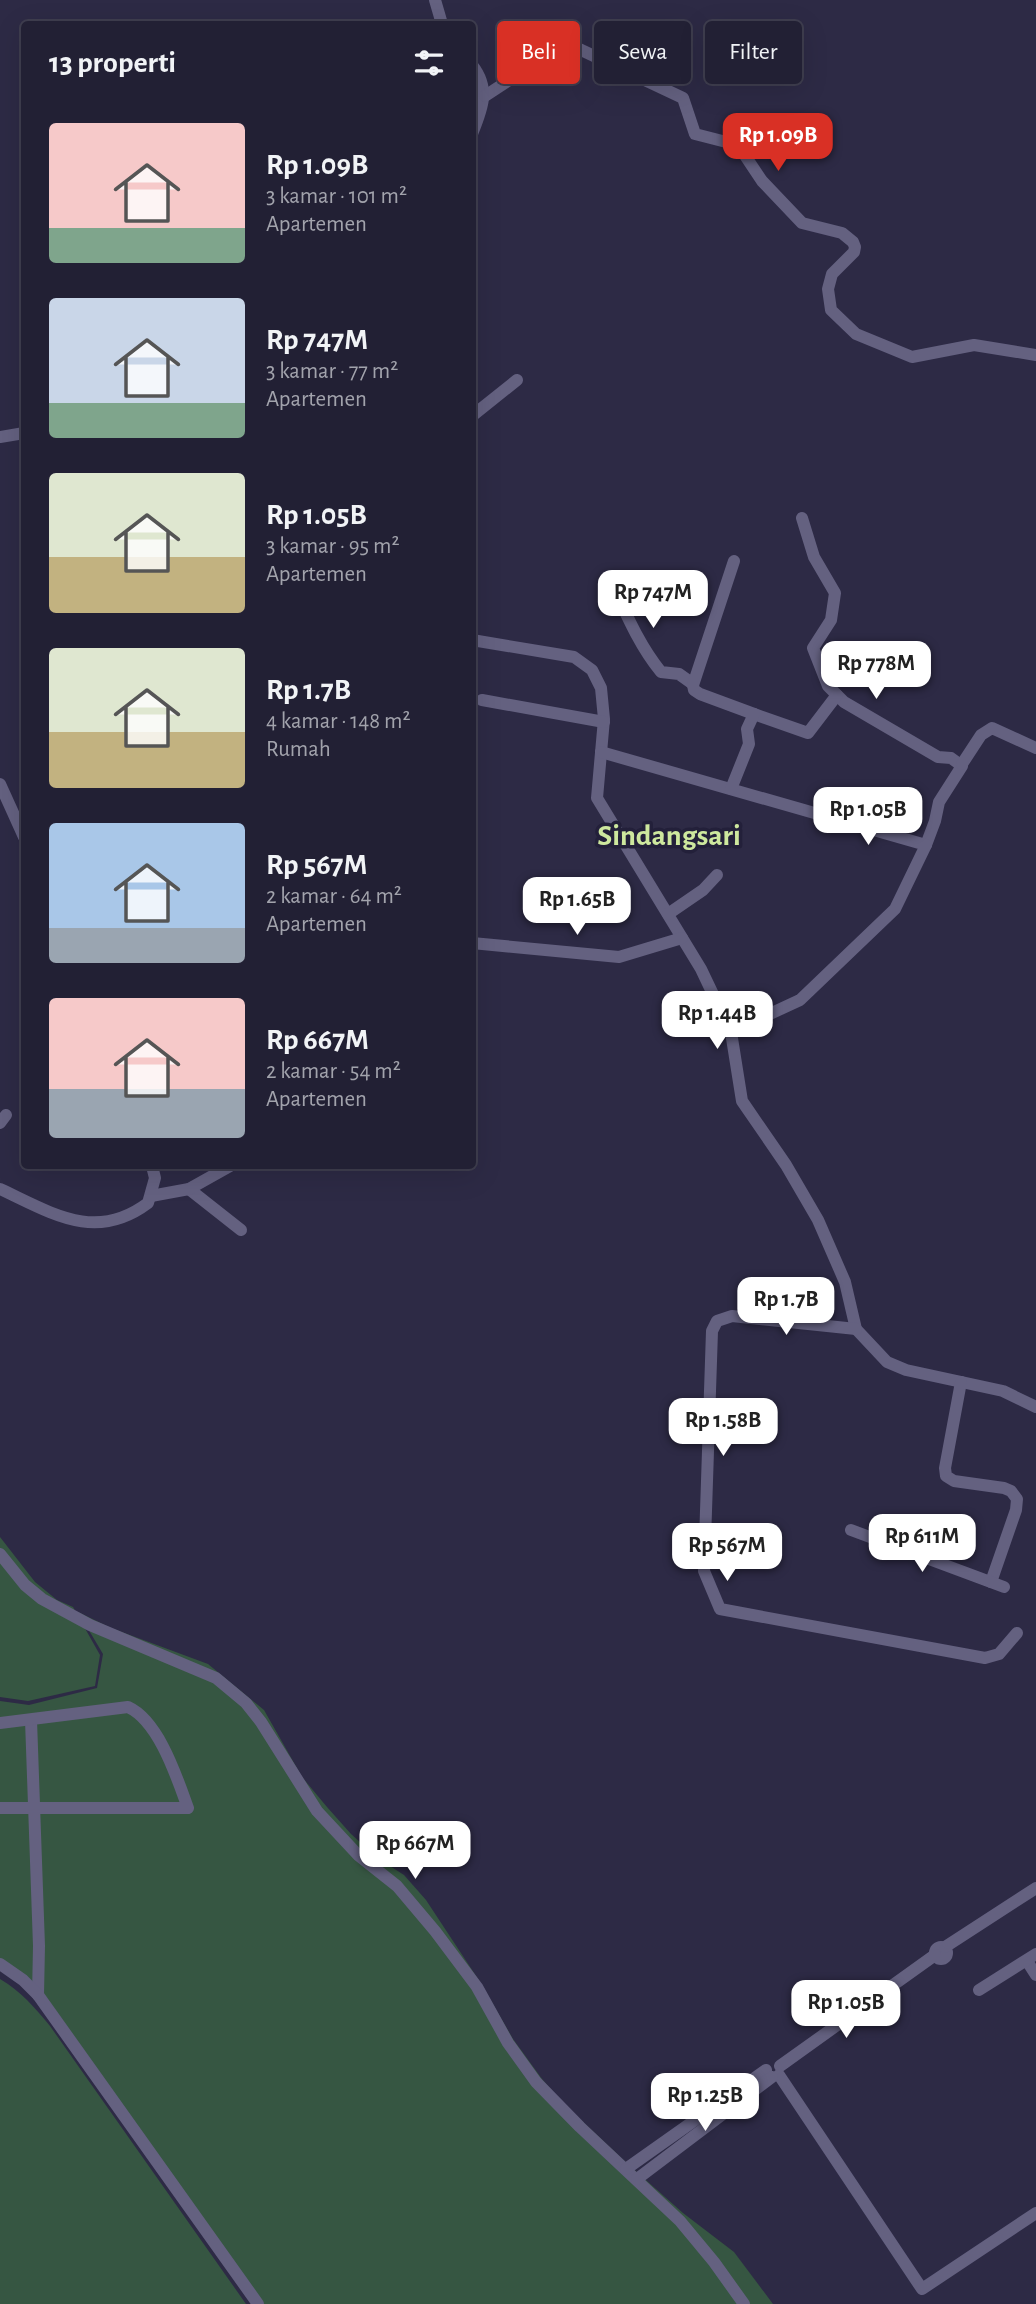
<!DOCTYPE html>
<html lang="id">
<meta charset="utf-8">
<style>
:root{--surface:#222034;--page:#2a283c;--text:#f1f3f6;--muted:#a2a3ac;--line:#3f3e4f;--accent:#d93025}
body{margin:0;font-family:"Alegreya Sans",sans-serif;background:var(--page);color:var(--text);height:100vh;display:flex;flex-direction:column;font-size:26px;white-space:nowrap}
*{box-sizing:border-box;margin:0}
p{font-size:23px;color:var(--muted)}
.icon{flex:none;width:38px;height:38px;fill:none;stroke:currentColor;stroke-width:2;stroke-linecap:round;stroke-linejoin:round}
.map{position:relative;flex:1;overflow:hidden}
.panel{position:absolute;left:21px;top:21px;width:455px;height:1148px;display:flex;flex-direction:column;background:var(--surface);border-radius:7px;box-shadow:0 7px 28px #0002,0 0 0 2px var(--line)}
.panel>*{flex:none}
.banner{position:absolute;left:497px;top:21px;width:434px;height:63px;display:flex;gap:14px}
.price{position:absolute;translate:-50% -60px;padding:0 16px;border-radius:14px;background:#fff;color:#222;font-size:23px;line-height:46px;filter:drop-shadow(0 2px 4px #0008)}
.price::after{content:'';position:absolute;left:50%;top:42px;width:21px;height:16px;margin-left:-10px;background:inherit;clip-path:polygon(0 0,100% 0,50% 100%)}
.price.selected{background:var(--accent);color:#fff}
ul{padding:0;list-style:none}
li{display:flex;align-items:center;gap:21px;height:175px;padding:0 28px}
li span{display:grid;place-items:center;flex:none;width:196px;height:140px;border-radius:7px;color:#555}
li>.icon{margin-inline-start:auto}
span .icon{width:84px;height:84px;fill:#fffc;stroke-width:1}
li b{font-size:30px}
h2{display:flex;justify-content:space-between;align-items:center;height:84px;padding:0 28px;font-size:30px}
.pill{padding:0 24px;border-radius:7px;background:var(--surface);box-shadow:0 7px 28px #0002,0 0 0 2px var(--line);font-size:24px;line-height:63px}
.pill.selected{background:var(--accent);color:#fff}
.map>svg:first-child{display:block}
</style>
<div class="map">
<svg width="1036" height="2304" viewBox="0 0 1036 2304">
<rect width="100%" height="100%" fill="#2d2a45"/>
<g fill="#365642">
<polygon points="0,1537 35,1582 57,1600 73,1607 100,1655 95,1686 28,1701 0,1697"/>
<polygon points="78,1612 111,1628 208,1664 264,1710 302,1777 327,1807 351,1834 379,1859 404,1875 426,1900 482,1985 513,2039 542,2079 563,2103 630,2166 683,2213 734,2252 773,2304 263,2304 47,1998 0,1967 0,1701 29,1705 97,1688 103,1654"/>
<path d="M0 1979C21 1991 35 2008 50 2026L246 2304H0Z"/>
</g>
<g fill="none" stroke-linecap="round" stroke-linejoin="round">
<g stroke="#646180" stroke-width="12">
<polyline points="435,0 442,24"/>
<path d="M472 65C491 89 482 109 472 134"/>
<polyline points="485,96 517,75 551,31 556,28 562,29 577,48 683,98 695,134 738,145 762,181 802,223 842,233 853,242 855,247 854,252 832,274 828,289 831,310 856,334 912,357 974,345 1036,355"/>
<polyline points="472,416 517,380"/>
<polyline points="0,437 24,433"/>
<polyline points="802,518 814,557 835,593 831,620 813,648 828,686 844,702 938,757 951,758 962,766 939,802 935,821 926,845"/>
<path d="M609 577C624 609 638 644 661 672L679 674 693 684"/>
<polyline points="472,640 574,657 592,670 601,688 604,719 597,798 701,969 731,1032 742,1101 786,1165 818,1220 845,1282 856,1329 887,1362 906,1370 1003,1391 1036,1407"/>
<polyline points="482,700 604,722"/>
<polyline points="754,714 808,733 837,695"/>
<polyline points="601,752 926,845 895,909 800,1000 731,1032"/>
<polyline points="962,764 981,735 992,728 1036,748"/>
<polyline points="0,784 24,837"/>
<polyline points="731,789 749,744 747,729 754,714 700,694 694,690 693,685 734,561"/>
<polyline points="668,914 703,890 717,875"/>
<polyline points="472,943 619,957 682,938"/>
<polyline points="0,1123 6,1115"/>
<path d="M0 1189C50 1212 95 1243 148 1203L155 1178 152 1166"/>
<polyline points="189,1189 241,1230"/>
<polyline points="151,1196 189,1189 230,1166"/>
<polyline points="856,1329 732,1316 717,1321 712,1331 704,1571 720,1609 985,1658 999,1654 1017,1633"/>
<polyline points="961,1382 945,1468 946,1476 954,1481 1004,1488 1011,1491 1017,1499 1016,1510 991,1582"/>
<polyline points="851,1530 1004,1587"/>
<polyline points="0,1554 25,1585 42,1599 90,1625 216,1678 246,1703 261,1722 317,1811 358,1855 397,1886 435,1931 477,1987 508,2043 536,2082 580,2127 680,2221 714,2262 744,2304"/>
<polyline points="31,1720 39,1946 38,1995"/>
<path d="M0 1723 128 1707C159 1721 177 1778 188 1808H0"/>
<circle cx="941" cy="1953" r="6"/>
<polyline points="945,1947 1036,1888"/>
<polyline points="1027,1961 1036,1975"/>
<polyline points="0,1964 23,1980 38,1995 258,2304"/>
<polyline points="979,1990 1036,1954"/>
<polyline points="780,2066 935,1955"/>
<polyline points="779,2075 922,2289 1036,2213"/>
<polyline points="626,2169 766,2070"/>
<polyline points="637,2179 772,2077"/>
</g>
</g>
<g text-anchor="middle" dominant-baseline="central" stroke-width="7" stroke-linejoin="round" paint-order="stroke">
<g font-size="30" font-weight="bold" fill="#cee89e" stroke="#23203a">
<text x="669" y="836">Sindangsari</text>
</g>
</g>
</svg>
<b class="price selected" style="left:778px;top:173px">Rp 1.09B</b>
<b class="price" style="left:653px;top:630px">Rp 747M</b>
<b class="price" style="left:876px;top:701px">Rp 778M</b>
<b class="price" style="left:868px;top:847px">Rp 1.05B</b>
<b class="price" style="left:577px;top:937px">Rp 1.65B</b>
<b class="price" style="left:717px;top:1051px">Rp 1.44B</b>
<b class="price" style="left:786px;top:1337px">Rp 1.7B</b>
<b class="price" style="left:723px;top:1458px">Rp 1.58B</b>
<b class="price" style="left:922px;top:1574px">Rp 611M</b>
<b class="price" style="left:727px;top:1583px">Rp 567M</b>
<b class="price" style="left:415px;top:1881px">Rp 667M</b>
<b class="price" style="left:846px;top:2040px">Rp 1.05B</b>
<b class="price" style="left:705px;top:2133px">Rp 1.25B</b>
<div class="banner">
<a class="pill selected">Beli</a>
<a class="pill">Sewa</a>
<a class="pill">Filter</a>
</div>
<section class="panel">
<h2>13 properti<svg class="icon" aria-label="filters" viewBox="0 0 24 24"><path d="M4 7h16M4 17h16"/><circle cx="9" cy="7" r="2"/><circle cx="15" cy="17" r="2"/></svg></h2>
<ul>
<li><span style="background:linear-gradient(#f6c9c9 75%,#7fa58c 0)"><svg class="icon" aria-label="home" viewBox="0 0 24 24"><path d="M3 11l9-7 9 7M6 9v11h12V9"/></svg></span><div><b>Rp 1.09B</b><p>3 kamar · 101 m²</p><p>Apartemen</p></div></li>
<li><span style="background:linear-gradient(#c9d6e8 75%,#7fa58c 0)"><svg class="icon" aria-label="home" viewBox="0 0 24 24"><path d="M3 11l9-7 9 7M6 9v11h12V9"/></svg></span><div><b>Rp 747M</b><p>3 kamar · 77 m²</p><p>Apartemen</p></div></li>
<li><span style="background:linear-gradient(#dfe7d0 60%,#c2b280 0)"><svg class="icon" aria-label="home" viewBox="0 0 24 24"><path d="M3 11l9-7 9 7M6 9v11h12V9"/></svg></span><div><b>Rp 1.05B</b><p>3 kamar · 95 m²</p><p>Apartemen</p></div></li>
<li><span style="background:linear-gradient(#dfe7d0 60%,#c2b280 0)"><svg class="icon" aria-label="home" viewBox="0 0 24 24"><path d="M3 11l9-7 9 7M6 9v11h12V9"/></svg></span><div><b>Rp 1.7B</b><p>4 kamar · 148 m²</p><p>Rumah</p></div></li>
<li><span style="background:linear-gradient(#a9c7e8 75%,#9aa5b1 0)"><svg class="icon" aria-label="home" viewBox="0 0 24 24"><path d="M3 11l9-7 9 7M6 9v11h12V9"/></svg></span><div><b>Rp 567M</b><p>2 kamar · 64 m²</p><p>Apartemen</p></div></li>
<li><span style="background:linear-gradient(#f6c9c9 65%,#9aa5b1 0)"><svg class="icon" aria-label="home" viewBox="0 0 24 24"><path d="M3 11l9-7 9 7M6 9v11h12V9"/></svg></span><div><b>Rp 667M</b><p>2 kamar · 54 m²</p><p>Apartemen</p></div></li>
</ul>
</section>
</div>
